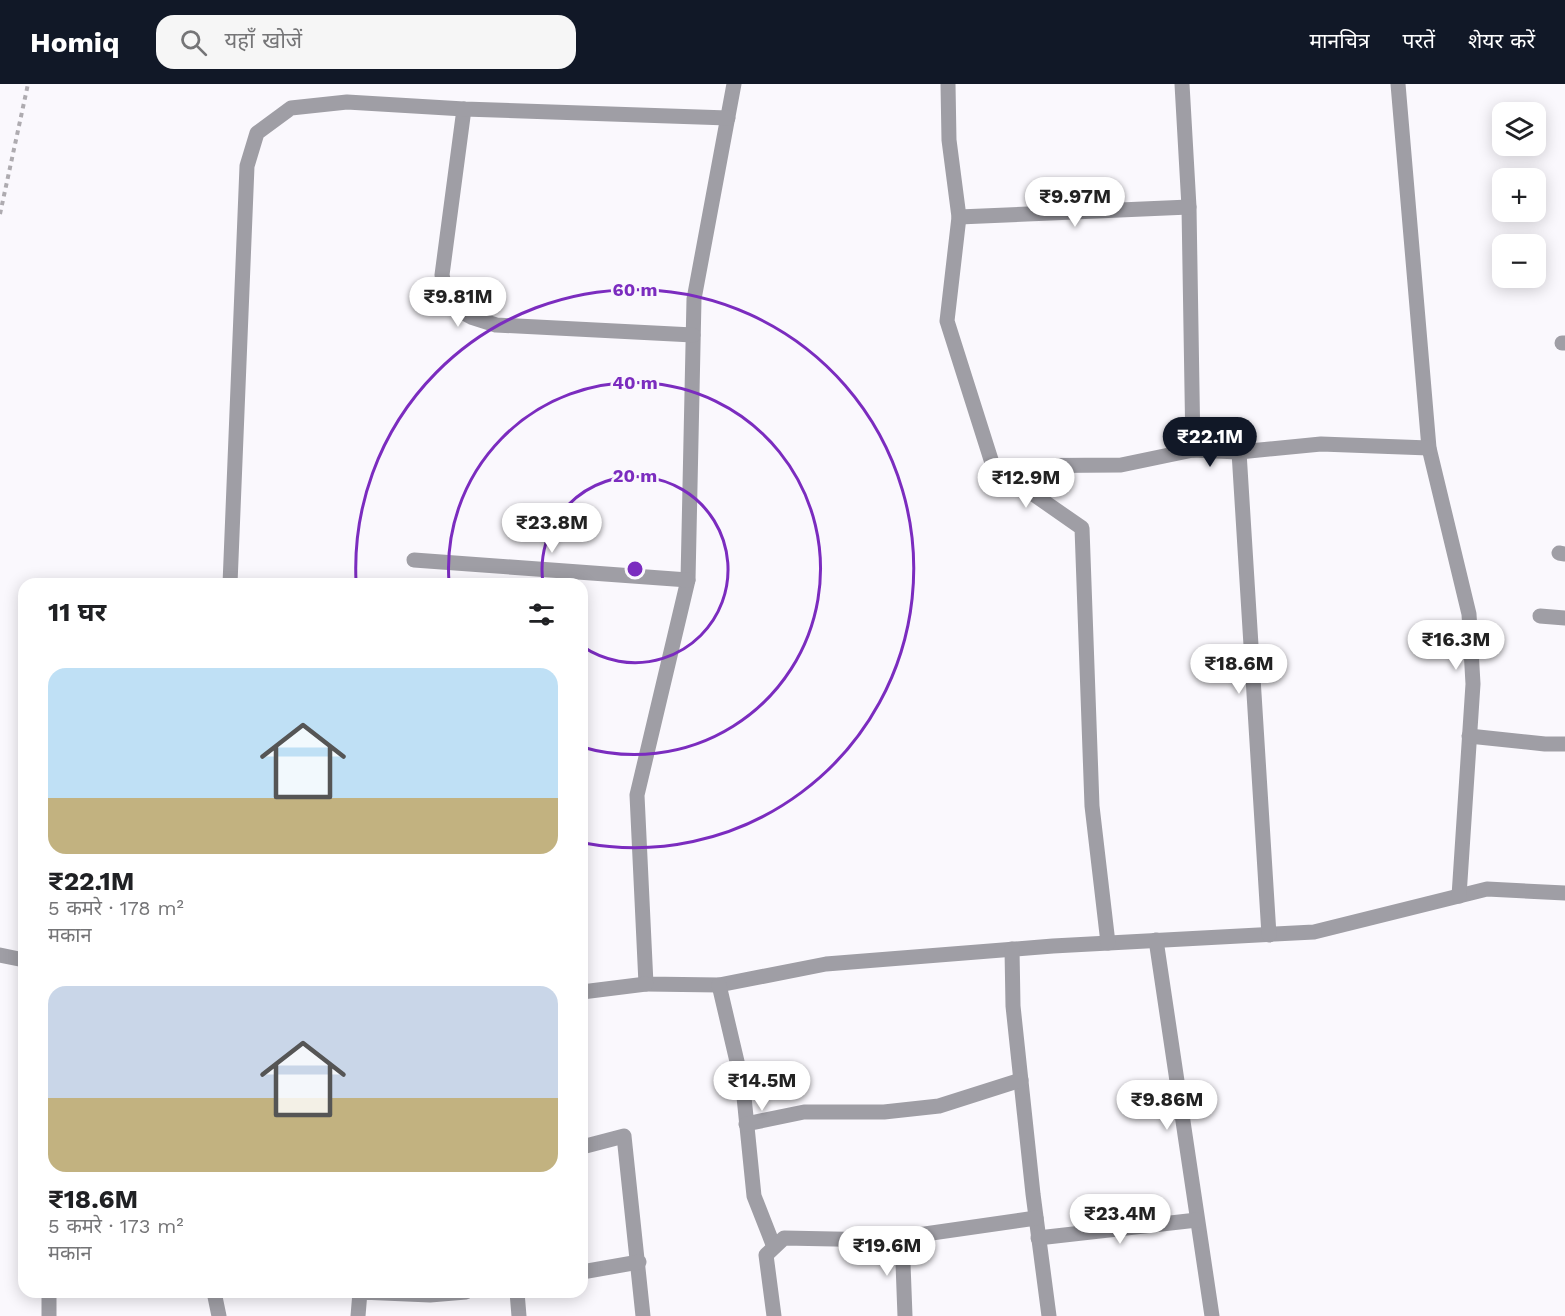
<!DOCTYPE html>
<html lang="hi">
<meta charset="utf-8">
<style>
:root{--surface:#fff;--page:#f6f6f6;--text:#202124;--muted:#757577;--accent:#111827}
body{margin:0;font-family:"Work Sans","Noto Sans Devanagari",sans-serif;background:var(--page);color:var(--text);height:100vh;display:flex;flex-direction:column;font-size:22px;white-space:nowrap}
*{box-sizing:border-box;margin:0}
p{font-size:20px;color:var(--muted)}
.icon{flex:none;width:33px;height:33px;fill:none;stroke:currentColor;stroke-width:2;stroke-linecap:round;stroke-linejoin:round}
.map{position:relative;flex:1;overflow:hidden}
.side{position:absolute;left:18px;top:494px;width:570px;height:720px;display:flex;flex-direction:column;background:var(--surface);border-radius:18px;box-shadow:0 3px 15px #0003}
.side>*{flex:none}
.fabs{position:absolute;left:1492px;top:18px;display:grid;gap:12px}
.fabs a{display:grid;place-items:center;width:54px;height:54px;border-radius:12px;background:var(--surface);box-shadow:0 3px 15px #0003;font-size:30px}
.price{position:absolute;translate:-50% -51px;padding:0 14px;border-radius:21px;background:#fff;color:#222;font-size:20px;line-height:39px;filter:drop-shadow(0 2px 3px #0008)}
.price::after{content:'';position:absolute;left:50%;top:36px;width:18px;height:14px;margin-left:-9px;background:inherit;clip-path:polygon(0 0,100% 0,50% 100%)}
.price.selected{background:var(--accent);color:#fff}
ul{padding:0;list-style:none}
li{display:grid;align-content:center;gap:12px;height:318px;padding:0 30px}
li span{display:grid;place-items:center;height:186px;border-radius:18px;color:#555}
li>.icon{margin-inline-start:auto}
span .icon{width:108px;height:108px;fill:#fffc;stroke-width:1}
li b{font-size:26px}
h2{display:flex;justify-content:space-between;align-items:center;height:72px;padding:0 30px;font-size:26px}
header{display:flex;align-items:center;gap:36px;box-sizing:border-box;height:84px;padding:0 30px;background:var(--accent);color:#fff}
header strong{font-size:28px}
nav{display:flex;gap:33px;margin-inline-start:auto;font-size:21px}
.search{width:420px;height:54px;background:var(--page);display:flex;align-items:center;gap:15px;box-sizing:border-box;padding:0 21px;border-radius:18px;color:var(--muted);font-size:22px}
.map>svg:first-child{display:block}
</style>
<header>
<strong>Homiq</strong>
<div class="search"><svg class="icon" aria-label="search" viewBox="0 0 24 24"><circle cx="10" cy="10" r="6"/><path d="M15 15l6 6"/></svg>यहाँ खोजें</div>
<nav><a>मानचित्र</a><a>परतें</a><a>शेयर करें</a></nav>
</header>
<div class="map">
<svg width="1565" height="1232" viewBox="0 0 1565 1232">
<rect width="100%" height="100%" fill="#faf8fd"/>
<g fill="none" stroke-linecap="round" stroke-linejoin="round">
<polyline stroke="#aeabb0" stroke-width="4" stroke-dasharray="4.5 4.5" stroke-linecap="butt" points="0,130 28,0"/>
<g stroke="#9f9ea5" stroke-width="15">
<polyline points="734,0 694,215 688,496 637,711 646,900 719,901 826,880 1053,862 1314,848 1487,805 1565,809"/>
<polyline points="948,0 949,56 959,133 947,237 993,382 1082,444 1092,722 1108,859"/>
<polyline points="1182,0 1189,123 1193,366"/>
<polyline points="1398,0 1429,364 1469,530 1473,600 1459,812"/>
<polyline points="464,25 442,191 449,221 471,233 496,241 693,251"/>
<polyline points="959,133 1189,123"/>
<polyline points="1562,259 1565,259"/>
<polyline points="1239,368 1269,851"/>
<polyline points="993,382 1121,381 1193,366 1239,368 1321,360 1429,364"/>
<polyline points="1559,469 1565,470"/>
<polyline points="414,476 688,496"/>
<polyline points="230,500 247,82 257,49 291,24 347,18 464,25 728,34"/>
<polyline points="1540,532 1565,534"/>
<polyline points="1469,652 1545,660 1565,660"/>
<polyline points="1156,856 1212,1232"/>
<polyline points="1012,865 1013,922 1033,1110 1049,1232"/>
<polyline points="0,871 24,876"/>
<polyline points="719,901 743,1003 754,1112 774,1163"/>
<polyline points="582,908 646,900"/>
<polyline points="746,1040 804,1028 884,1028 939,1022 1021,996"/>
<polyline points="582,1063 624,1052 643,1232"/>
<polyline points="902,1153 905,1232"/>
<polyline points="1038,1154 1197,1136"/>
<polyline points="582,1188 639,1178"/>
<polyline points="214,1208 219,1232"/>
<polyline points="517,1208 519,1232"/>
<polyline points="49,1232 49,1208"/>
<polyline points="358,1232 360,1208 430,1211 466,1208"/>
<polyline points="774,1232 766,1171 784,1154 883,1156 1036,1134"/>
</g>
</g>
<g fill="none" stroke="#7b2cbf" stroke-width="3">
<path d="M543 499A93 93 0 1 1 582 562"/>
<path d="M449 498A186 186 0 1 1 582 663"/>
<path d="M356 497A279 279 0 1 1 584 759"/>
</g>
<circle cx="635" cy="485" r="9" fill="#7b2cbf" stroke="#faf8fd" stroke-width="3"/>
<g font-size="18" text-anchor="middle" font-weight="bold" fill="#7b2cbf" stroke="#faf8fd" stroke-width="5" stroke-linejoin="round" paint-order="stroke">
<text x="635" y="212">60 m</text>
<text x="635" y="305">40 m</text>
<text x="635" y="398">20 m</text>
</g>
</svg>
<div class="fabs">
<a><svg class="icon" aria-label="layers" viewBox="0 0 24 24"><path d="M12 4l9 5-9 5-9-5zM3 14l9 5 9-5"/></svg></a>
<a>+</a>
<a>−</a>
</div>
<b class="price" style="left:1075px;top:144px">₹9.97M</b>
<b class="price" style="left:458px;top:244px">₹9.81M</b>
<b class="price selected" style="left:1210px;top:384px">₹22.1M</b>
<b class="price" style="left:1026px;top:425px">₹12.9M</b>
<b class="price" style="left:552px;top:470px">₹23.8M</b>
<b class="price" style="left:1456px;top:587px">₹16.3M</b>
<b class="price" style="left:1239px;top:611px">₹18.6M</b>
<b class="price" style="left:762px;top:1028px">₹14.5M</b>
<b class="price" style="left:1167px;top:1047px">₹9.86M</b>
<b class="price" style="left:1120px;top:1161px">₹23.4M</b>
<b class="price" style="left:887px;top:1193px">₹19.6M</b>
<section class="side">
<h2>11 घर<svg class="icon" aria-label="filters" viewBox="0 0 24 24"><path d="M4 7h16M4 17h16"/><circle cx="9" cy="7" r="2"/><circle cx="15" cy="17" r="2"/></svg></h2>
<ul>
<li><span style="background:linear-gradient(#bfe0f5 70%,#c2b280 0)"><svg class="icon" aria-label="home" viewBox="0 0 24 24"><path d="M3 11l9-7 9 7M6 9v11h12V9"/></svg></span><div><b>₹22.1M</b><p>5 कमरे · 178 m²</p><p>मकान</p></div></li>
<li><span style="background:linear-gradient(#c9d6e8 60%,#c2b280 0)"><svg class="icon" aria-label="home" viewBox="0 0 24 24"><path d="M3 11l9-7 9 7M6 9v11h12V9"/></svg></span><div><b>₹18.6M</b><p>5 कमरे · 173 m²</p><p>मकान</p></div></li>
</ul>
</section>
</div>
